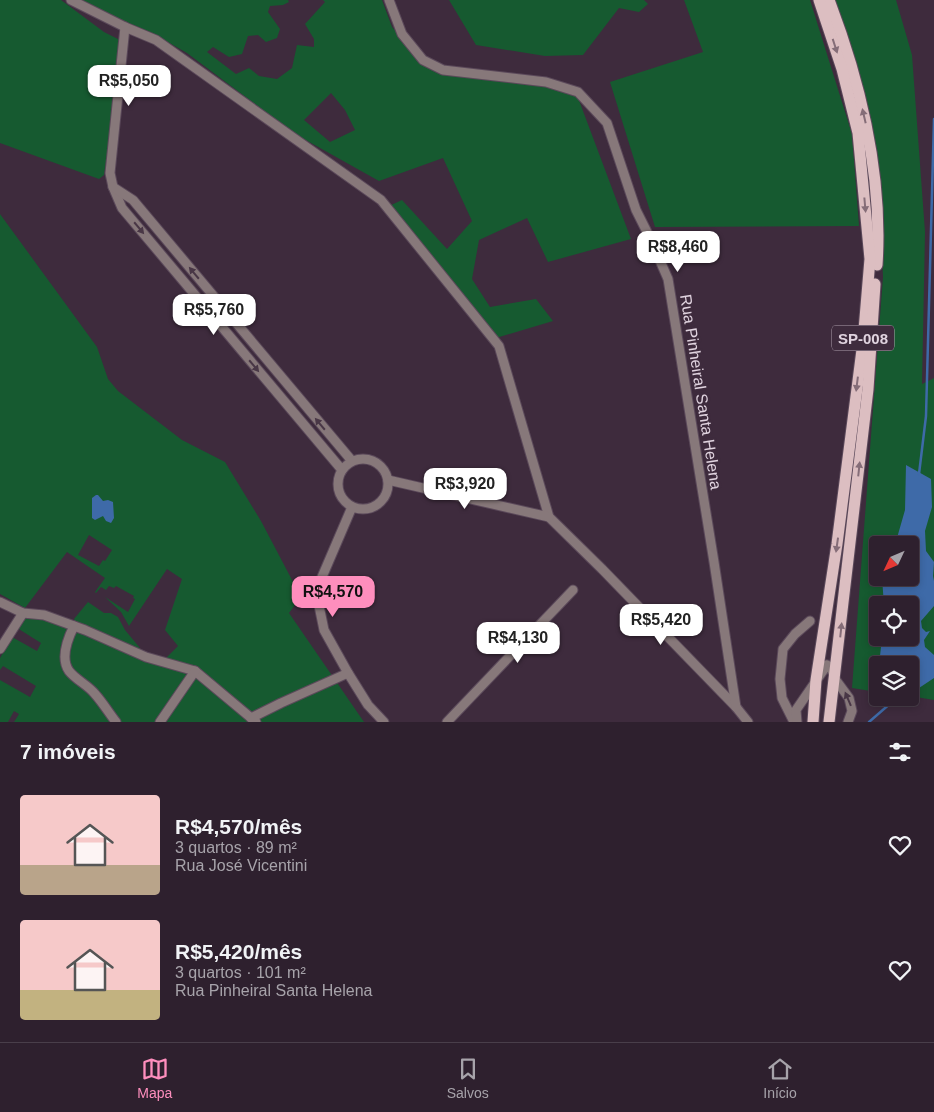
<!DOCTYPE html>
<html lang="pt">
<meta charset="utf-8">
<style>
:root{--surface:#2e202e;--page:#3a2d3a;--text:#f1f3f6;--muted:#a7a3aa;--line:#493e4a;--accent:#fe8ebd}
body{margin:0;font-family:Arial,sans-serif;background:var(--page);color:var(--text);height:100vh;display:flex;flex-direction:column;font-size:19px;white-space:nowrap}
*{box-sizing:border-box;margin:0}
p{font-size:16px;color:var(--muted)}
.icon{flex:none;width:28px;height:28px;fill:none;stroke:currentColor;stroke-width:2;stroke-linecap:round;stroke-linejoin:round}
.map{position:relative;height:722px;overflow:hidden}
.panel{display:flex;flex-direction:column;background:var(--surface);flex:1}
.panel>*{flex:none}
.needle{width:32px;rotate:226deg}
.buttons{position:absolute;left:869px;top:536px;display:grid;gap:10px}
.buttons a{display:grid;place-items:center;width:50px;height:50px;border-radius:5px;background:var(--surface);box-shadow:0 2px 8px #0003,0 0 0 1px var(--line);font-size:25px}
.price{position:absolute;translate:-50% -42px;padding:0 11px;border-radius:10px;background:#fff;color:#222;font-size:16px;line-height:32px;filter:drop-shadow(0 1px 2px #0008)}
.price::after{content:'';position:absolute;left:50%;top:30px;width:15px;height:11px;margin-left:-8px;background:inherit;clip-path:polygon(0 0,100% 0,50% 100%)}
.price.on{background:var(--accent);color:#111}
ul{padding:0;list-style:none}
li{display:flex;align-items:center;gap:15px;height:125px;padding:0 20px}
li span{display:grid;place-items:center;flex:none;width:140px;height:100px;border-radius:5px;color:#555}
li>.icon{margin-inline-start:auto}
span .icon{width:60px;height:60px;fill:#fffc;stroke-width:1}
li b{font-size:21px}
h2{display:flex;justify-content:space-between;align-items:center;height:60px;padding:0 20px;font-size:21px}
.tab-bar{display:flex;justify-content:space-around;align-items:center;height:70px;border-top:1px solid var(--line);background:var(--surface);font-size:14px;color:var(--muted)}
.tab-bar a{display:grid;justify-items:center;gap:2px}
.tab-bar .on{color:var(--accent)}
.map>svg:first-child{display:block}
</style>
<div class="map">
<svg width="934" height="722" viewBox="0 0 934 722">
<rect width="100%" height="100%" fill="#3e2b3d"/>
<g fill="#165a30" fill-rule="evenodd">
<polygon points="0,0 61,0 104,32 124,42 104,175 99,179 0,143"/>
<path d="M80 0H288L289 2 283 5 270 6 268 12 280 29 277 38 266 42 258 35 248 36 242 54 229 57 213 47 207 52 236 74 249 68 259 76 277 79 292 68 297 45 314 47V39L305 24 325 2 323 0H382L392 27 429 68 470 77 546 84 577 95 631 239 548 262 527 218 479 240 472 279 490 307 536 299 553 321 496 338 389 206 402 200 447 249 472 221 443 158 379 181 295 134 187 53 150 32 96 10ZM331 93 345 110 355 130 330 142 304 120Z"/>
<polygon points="449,0 644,0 648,4 639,12 619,8 583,55 545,56 476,45"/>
<polygon points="684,0 810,0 852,134 859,226 655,227 610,82 703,52"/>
<path d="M834 0H896L912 55 925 232 922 384 934 378V700L910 696V665H878L877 692 852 688 883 277 878 168ZM878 545H910V578H878ZM878 605H910V638H878Z"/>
<path d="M0 214 97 347 108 379 118 391 182 440 225 462 261 521 301 597 289 613 364 722H14L19 714 14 711 8 722H0V680L30 697 36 686 3 666 0 670V658L12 637 37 651 41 643 14 626 23 613 44 615 146 657 165 659 178 646 165 630 182 579 167 569 129 626 121 612 105 597 128 612 135 599 133 598 134 596 116 586 114 588 109 586 106 590 101 587 96 593 95 592 105 578 67 552 25 608 0 594ZM89 535 112 550 105 561 103 560 99 566 78 555Z"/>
<polygon points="88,602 104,613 111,613 118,617 125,630 140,648 139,651 76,623 74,619"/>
</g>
<g fill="#3e6aa8">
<polygon points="906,465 931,479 932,507 925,531 926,551 934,562 933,576 934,581 934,606 921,621 922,628 926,632 930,631 924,640 925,647 934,655 934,678 919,688 910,687 910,665 879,665 882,638 910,638 910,605 884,605 882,578 910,578 910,545 895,545 905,510"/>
<polygon points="96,495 98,495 103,501 108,500 113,502 114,518 111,523 106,521 103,516 95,520 92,518 92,498"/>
</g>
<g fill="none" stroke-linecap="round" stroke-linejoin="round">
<g stroke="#3e6aa8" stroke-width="2.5">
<polyline points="919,474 926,416 934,119"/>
<polyline points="869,722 892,702 894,698"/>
</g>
<defs>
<g id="minor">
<polyline points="71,0 125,27 156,40 381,200 499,346 549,517 602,569 736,707 748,722"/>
<polyline points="389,0 402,34 423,60 443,70 546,82 578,92 607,123 636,210 651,240 668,279 714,562 736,707"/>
<polyline points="125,27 110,173 113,187 122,208 342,470"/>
<polyline points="113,187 133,200 352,461"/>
<circle cx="363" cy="484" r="25"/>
<polyline points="388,480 549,517"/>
<polyline points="352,507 316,591 324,630 348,673 368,705 384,722"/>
<polyline points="0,602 23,613 44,615 85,630 146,657 195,671 256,722"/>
<path d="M74 626C68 638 60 658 69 671 76 680 88 685 95 694 103 703 109 713 116 722"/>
<polyline points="0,649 23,613"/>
<polyline points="251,718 281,703 348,673"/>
<polyline points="160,722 195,671"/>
<polyline points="447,722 573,590"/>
<polyline points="794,722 782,698 780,679 783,649 795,634 810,621"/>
<polyline points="797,722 796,710 827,665 831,667 835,679 849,698 852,711 848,722"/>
</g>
<g id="major">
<path d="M829 0C861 84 883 174 877 265"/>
<polyline points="813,722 816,680 837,544 863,342 870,259 858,133 842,69 819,0"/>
<polyline points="829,722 868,389 875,284"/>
</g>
</defs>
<use href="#minor" stroke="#5b495a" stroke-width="11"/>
<use href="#major" stroke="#5b495a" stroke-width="13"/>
<use href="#minor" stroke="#87787a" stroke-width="9"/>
<use href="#major" stroke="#dcbec1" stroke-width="11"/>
</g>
<defs><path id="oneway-solid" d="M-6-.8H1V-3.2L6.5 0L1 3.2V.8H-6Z" transform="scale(1.25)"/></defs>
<g fill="#856d78">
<use href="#oneway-solid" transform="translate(835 46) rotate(72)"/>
<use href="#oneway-solid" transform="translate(864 116) rotate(-103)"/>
<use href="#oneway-solid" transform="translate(865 205) rotate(85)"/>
<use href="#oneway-solid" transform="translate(857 384) rotate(97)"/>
<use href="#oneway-solid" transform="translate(859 469) rotate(-84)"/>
<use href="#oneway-solid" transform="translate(837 545) rotate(98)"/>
<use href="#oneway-solid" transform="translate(841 630) rotate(-84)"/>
</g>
<g fill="#493746">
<use href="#oneway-solid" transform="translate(139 228) rotate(50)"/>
<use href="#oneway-solid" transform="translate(194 273) rotate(-130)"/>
<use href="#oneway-solid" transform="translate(254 366) rotate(50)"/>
<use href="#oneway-solid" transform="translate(320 424) rotate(-130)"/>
<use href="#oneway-solid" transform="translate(848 699) rotate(-113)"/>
</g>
<g text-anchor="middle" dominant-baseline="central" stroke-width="5" stroke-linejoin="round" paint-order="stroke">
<rect fill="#3e2b3d" stroke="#afa1ae" stroke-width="1" x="832" y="325.5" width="62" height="25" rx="4"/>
<g font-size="15" font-weight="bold" fill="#e0d3df">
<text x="863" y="338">SP-008</text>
</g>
<g font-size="16" fill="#e0d3df" stroke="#3e2b3d">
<text transform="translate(701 392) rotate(81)">Rua Pinheiral Santa Helena</text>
</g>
</g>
</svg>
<div class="buttons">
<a><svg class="needle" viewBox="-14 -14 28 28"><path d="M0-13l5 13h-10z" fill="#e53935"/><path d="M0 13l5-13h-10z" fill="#a7a3aa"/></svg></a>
<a><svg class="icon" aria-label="locate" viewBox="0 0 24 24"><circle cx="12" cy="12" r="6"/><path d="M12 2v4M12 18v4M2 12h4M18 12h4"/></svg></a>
<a><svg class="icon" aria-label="layers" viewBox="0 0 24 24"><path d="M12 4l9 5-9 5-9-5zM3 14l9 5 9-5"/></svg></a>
</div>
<b class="price" style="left:129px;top:107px">R$5,050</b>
<b class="price" style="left:678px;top:273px">R$8,460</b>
<b class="price" style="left:214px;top:336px">R$5,760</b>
<b class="price" style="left:465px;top:510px">R$3,920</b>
<b class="price on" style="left:333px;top:618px">R$4,570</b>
<b class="price" style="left:661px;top:646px">R$5,420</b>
<b class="price" style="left:518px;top:664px">R$4,130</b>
</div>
<section class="panel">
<h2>7 imóveis<svg class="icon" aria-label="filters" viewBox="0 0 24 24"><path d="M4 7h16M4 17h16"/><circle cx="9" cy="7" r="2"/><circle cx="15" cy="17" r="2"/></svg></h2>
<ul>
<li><span style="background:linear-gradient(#f6c9c9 70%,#b9a48a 0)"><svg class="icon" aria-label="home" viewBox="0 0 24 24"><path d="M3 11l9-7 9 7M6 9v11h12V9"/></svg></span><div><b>R$4,570/mês</b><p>3 quartos · 89 m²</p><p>Rua José Vicentini</p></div><svg class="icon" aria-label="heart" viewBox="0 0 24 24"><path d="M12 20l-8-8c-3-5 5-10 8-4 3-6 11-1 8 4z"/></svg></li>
<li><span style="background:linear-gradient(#f6c9c9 70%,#c2b280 0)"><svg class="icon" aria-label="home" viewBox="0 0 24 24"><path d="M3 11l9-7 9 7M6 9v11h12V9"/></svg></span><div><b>R$5,420/mês</b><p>3 quartos · 101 m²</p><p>Rua Pinheiral Santa Helena</p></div><svg class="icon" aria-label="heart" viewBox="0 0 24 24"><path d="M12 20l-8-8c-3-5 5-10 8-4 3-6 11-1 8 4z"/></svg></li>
</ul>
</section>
<nav class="tab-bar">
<a class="on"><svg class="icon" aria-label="map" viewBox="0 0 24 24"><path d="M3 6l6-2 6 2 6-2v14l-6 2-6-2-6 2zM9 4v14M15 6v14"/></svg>Mapa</a>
<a><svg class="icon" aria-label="saved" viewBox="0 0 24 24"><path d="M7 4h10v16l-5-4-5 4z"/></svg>Salvos</a>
<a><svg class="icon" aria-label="home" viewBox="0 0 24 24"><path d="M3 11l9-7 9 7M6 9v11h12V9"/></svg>Início</a>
</nav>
